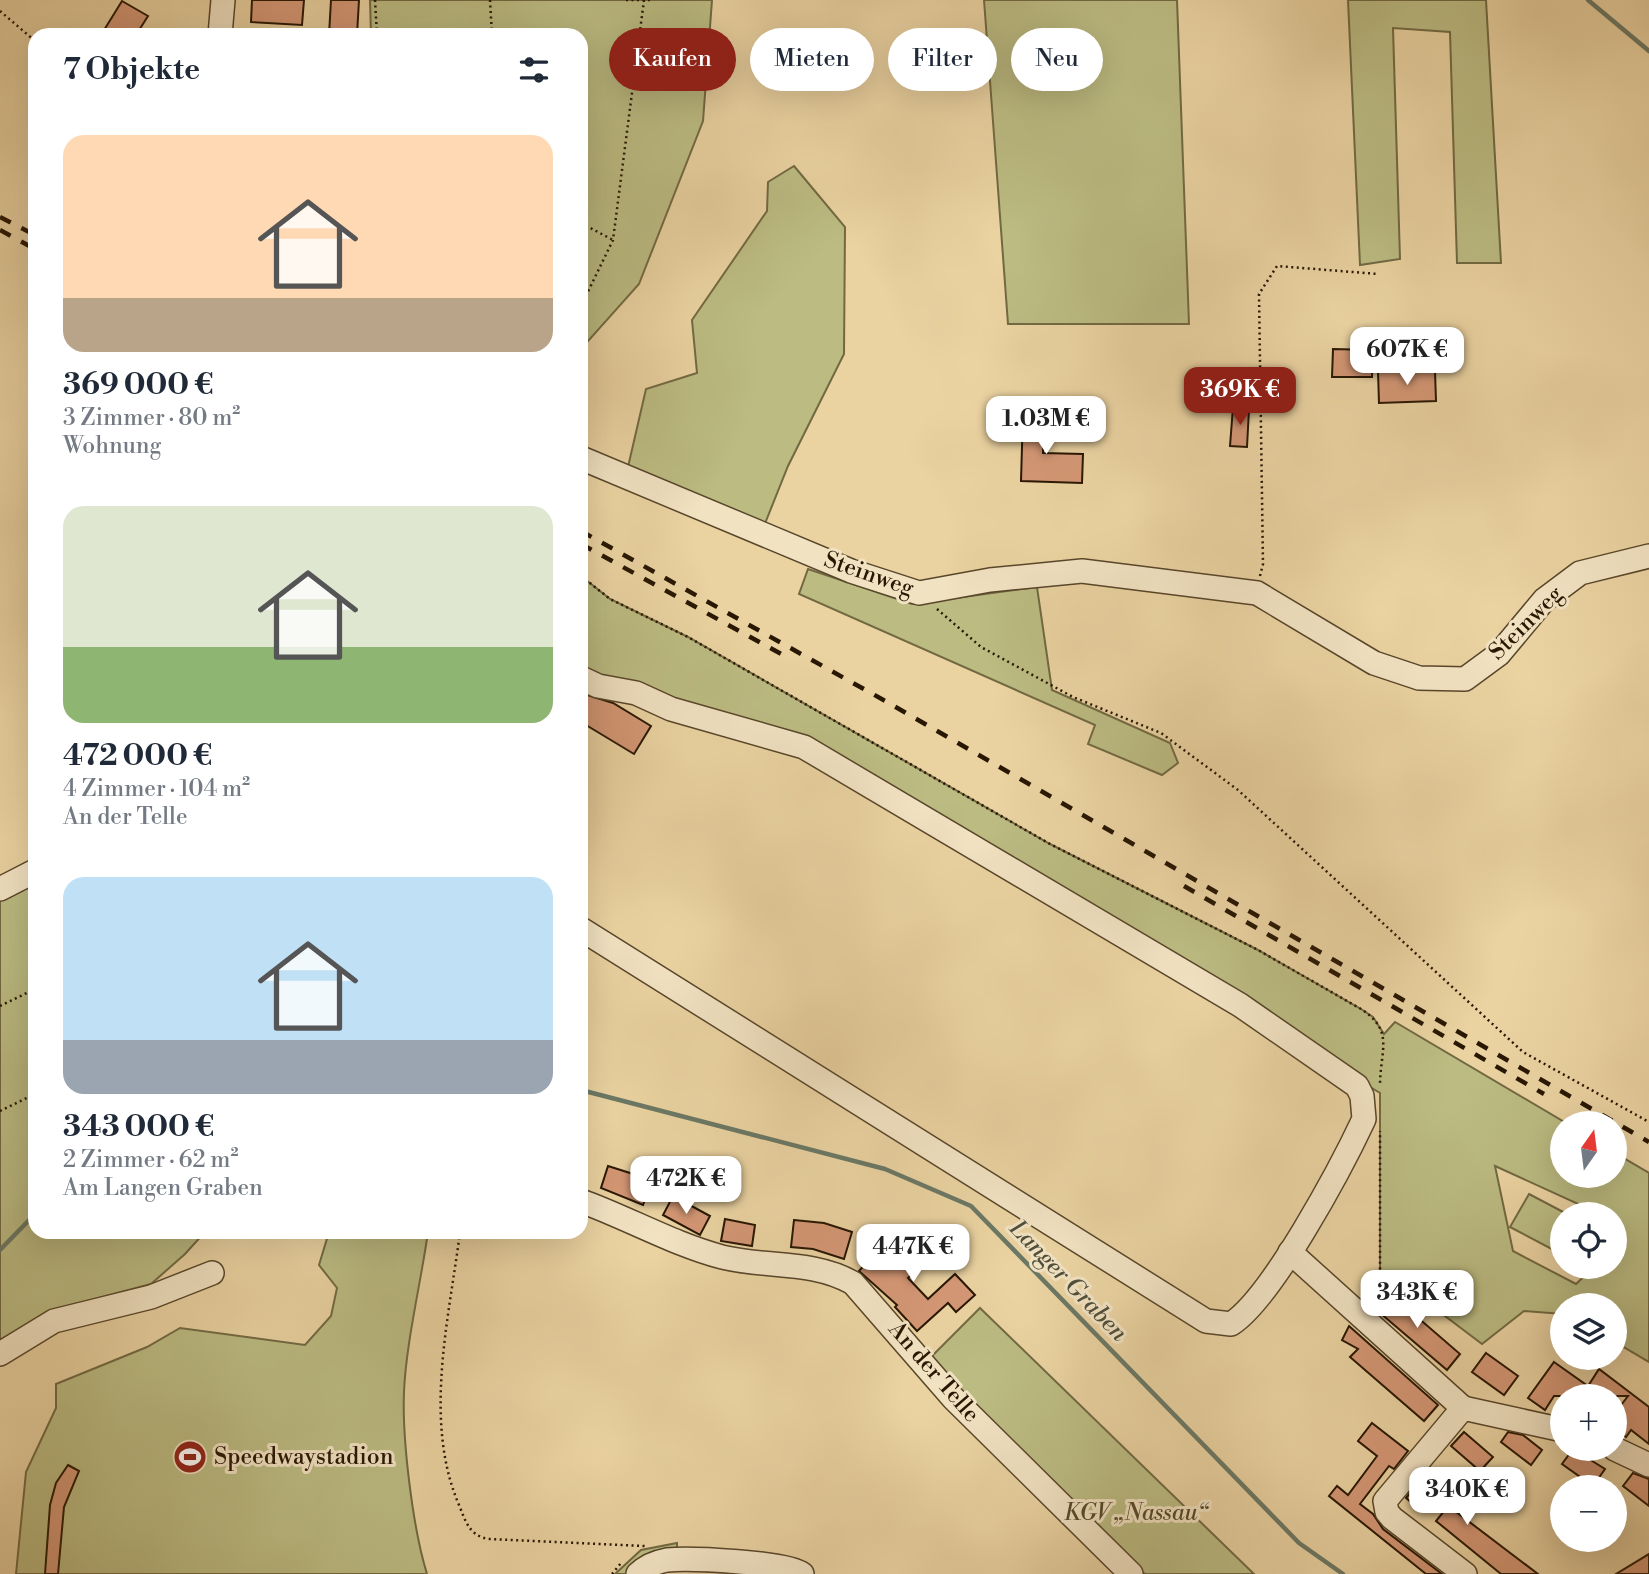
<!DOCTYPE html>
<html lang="de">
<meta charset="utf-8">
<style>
:root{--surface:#fff;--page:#f2f2f3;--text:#1f2937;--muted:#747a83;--accent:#8f2418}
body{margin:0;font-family:"Libre Bodoni",serif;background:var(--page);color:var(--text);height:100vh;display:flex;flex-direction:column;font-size:26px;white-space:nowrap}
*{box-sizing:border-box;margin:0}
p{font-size:23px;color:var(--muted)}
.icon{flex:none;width:38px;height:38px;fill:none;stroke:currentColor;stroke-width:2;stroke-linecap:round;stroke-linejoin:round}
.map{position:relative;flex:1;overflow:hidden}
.drawer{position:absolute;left:28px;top:28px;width:560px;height:1211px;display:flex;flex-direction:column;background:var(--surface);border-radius:21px;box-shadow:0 7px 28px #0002}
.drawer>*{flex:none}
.hud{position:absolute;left:609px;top:28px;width:665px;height:63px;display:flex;gap:14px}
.needle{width:46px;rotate:14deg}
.controls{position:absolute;left:1550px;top:1111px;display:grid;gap:14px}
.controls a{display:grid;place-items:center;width:77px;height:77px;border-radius:50%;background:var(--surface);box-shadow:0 7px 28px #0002;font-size:35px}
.price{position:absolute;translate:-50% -60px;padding:0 16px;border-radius:14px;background:#fff;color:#222;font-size:23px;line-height:46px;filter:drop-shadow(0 2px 4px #0008)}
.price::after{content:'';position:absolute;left:50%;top:42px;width:21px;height:16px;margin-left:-10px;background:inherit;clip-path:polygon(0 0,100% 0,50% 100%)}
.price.active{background:var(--accent);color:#fff}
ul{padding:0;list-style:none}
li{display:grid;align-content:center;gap:14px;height:371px;padding:0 35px}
li span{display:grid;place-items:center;height:217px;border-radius:21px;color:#555}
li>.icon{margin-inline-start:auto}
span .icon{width:126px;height:126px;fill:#fffc;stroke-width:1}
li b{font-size:30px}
h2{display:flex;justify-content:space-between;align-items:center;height:84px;padding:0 35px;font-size:30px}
.pill{padding:0 24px;border-radius:32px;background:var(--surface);box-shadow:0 7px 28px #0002;font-size:24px;line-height:63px}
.pill.active{background:var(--accent);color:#fff}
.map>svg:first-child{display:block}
</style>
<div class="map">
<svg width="1649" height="1574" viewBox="0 0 1649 1574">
<rect width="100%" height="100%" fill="#ead2a1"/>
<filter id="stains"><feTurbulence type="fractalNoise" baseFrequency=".00286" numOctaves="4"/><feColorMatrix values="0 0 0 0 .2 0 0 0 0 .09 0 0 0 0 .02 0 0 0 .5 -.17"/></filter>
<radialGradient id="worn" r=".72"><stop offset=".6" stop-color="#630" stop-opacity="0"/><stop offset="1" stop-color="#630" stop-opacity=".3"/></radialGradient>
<g fill="#bbbb82" stroke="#726942" stroke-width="2" fill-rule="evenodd">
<polygon points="370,0 712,0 703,121 639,284 581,349 581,35 371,35"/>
<polygon points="984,0 1177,0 1189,324 1008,324"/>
<polygon points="1348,0 1486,0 1501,263 1457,263 1450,32 1393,28 1400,259 1360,265"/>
<polygon points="794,166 845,227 844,354 788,466 764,526 628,467 646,389 697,373 692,320 767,211 768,182"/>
<polygon points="808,569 912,604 1037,587 1052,690 1170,743 1178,763 1162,775 1088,744 1095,725 799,594"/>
<path d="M581 576 610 599 688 637 1050 844 1258 950 1361 1009 1373 1017 1384 1034 1395 1022 1566 1123 1563 1124V1176H1615V1153L1649 1173V1362L1615 1342V1306H1563V1314L1524 1311 1482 1344 1392 1276 1380 1293V1093L804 744 581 670ZM1495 1166 1600 1214H1615V1222L1619 1224 1615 1267H1594L1576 1284 1513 1251Z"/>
<polygon points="35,879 35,1232 205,1232 185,1254 151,1284 54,1310 0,1344 0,897"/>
<polygon points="1529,1194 1567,1214 1563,1214 1563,1255 1510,1227"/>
<path d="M329 1232H428C421 1282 406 1343 404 1392 402 1440 413 1529 427 1574H16L26 1472 56 1408V1384L147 1347 180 1328 305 1345 331 1316 337 1288 319 1265Z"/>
<polygon points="980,1308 1254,1574 1145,1574 1098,1532 930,1358"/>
<polygon points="677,1543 677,1554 627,1574 615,1574 641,1550"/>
</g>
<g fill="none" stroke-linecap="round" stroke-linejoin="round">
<g stroke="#6b7865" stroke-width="4.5">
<polyline points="1588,0 1649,51"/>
<polyline points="581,1090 885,1169 971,1206 1299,1543 1343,1574"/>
<polyline points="0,1250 35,1214"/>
</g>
</g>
<g fill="#d49775" stroke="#281703" stroke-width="2">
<polygon points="252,0 304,0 302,25 251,22"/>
<polygon points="331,0 359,0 357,35 329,35"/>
<polygon points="122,1 148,16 136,35 101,35"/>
<polygon points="1333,349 1373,350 1372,377 1332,377"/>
<polygon points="1435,371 1436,401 1379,403 1378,372"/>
<polygon points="1233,407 1249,409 1247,447 1230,446"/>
<polygon points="1023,412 1044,413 1043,453 1083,454 1082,483 1021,481"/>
<polygon points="581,693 613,703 651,726 634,754 581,722"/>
<polygon points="608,1166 652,1180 643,1205 601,1188"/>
<polygon points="673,1196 710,1216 700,1235 663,1215"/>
<polygon points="725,1219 755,1225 752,1246 721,1241"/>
<polygon points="794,1220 824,1223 852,1232 844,1259 813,1249 791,1247"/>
<polygon points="929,1237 939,1247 908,1278 928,1299 955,1274 975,1295 956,1312 948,1303 917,1331 895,1307 897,1305 859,1271 885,1242 906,1260"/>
<polygon points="1387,1291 1460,1354 1447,1370 1373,1307"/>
<polygon points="1349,1326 1438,1405 1424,1421 1350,1357 1358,1349 1342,1340"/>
<polygon points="1486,1353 1518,1376 1504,1395 1472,1372"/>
<polygon points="1554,1362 1588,1386 1599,1369 1649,1407 1649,1444 1631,1430 1626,1437 1615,1429 1615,1413 1628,1396 1554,1396 1545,1410 1528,1398"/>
<polygon points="1372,1423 1408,1451 1394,1469 1389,1466 1360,1504 1373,1514 1383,1529 1442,1574 1426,1574 1329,1496 1337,1486 1348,1495 1377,1456 1358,1441"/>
<polygon points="1464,1432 1493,1457 1480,1471 1451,1446"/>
<polygon points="1508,1432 1523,1435 1542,1450 1531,1465 1501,1442"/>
<polygon points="1573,1449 1605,1469 1593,1486 1562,1464"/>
<polygon points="68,1465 79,1471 64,1507 58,1574 45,1574 50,1505 56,1483"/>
<polygon points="1430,1469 1460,1496 1456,1501 1460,1504 1455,1511 1538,1574 1501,1574 1436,1521 1445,1510 1422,1492 1413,1504 1406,1498"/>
<polygon points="1633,1473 1649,1479 1649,1506 1623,1486"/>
<polygon points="1649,1554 1649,1574 1616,1574"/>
</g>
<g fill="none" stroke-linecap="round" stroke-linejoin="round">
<defs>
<g id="minor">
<polyline points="220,35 223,0"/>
<polyline points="581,458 851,571 919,593 990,580 1082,571 1257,593 1374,663 1419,678 1465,679 1499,654 1544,600 1580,573 1649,556"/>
<path d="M581 678 598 686 636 693 671 709 804 747 1240 1005 1357 1086 1362 1096 1364 1119C1342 1166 1272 1298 1231 1324L1206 1321 581 929"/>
<polyline points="0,889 35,871"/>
<path d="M581 1201C628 1218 673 1244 722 1257 767 1268 812 1260 853 1283L953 1398 1131 1574"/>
<polyline points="1290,1252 1463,1408"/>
<polyline points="0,1354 54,1321 151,1297 212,1273"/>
<polyline points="1615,1449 1649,1465"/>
<path d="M638 1574C646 1566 656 1562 667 1560 689 1558 787 1562 802 1574"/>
<polyline points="1465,1574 1392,1518 1387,1512 1385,1501 1463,1408 1563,1430"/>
</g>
</defs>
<use href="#minor" stroke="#58462a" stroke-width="26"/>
<g stroke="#281703" stroke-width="2.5" stroke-dasharray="2 3.5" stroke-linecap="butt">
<polyline points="375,0 377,35"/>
<polyline points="490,0 492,35"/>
<polyline points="626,0 653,0"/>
<polyline points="0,11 35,41"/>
<polyline points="581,223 613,240"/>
<polyline points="581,306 613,240 644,0"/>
<path d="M581 576 610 599 688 637 1050 844 1258 950 1361 1009C1395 1031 1380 1050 1380 1086"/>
<polyline points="1260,576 1263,564 1259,294 1277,266 1378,274"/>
<polyline points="937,609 981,647 1073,697 1161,733 1238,790 1523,1052 1649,1122"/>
<polyline points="0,1006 35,989"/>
<polyline points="0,1111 35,1094"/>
<path d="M460 1232C449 1319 423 1421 459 1505 466 1522 469 1535 488 1539L645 1546"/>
<polyline points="1374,1300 1380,1293 1380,1131"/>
<polyline points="612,1574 621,1563"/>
</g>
<use href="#minor" stroke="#f1e2c2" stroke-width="23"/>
<g stroke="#281703" stroke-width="4.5" stroke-dasharray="12 12" stroke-linecap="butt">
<polyline points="0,217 35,235"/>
<polyline points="0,230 35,249"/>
<polyline points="581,531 887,702 1649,1142"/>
<polyline points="581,544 783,655"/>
<polyline points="1184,886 1544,1094"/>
</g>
</g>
<defs>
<symbol id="stadium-disc" viewBox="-11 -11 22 22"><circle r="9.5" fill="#8f2418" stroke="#f1e2c2"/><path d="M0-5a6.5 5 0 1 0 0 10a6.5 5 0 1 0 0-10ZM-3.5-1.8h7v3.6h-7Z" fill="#fff"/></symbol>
</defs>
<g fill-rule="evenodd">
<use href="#stadium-disc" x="171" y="1438" width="38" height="38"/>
</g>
<g text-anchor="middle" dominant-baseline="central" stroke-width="6" stroke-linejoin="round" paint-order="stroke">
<g font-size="23" fill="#281703" stroke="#f1e2c2">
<text transform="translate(869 574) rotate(19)">Steinweg</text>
<text transform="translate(1526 623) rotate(-45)">Steinweg</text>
<text transform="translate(934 1372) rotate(49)">An der Telle</text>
</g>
<g font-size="23" fill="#281703" stroke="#f1e2c2" text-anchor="start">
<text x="214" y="1457">Speedwaystadion</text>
</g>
<g font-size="23" font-style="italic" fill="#544829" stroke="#f1e2c2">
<text x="1136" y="1513">KGV „Nassau“</text>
</g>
<g font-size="24" font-style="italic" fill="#4f4f3c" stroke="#f1e2c2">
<text transform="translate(1068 1281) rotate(46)">Langer Graben</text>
</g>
</g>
<rect width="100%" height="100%" filter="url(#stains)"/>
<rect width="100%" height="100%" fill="url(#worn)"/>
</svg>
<div class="controls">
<a><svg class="needle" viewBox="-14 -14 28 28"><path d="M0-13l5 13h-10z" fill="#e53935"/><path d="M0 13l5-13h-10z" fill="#747a83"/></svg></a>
<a><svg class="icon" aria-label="locate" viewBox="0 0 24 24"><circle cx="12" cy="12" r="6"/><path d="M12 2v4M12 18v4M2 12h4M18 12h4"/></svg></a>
<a><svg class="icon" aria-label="layers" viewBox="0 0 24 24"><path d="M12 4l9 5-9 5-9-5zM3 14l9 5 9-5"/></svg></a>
<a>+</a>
<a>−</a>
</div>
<b class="price" style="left:1407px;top:387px">607K €</b>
<b class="price active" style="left:1240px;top:427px">369K €</b>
<b class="price" style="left:1046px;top:456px">1.03M €</b>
<b class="price" style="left:686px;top:1216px">472K €</b>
<b class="price" style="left:913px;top:1284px">447K €</b>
<b class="price" style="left:1417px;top:1330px">343K €</b>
<b class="price" style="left:1467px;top:1527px">340K €</b>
<div class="hud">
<a class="pill active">Kaufen</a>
<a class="pill">Mieten</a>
<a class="pill">Filter</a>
<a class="pill">Neu</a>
</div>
<section class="drawer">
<h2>7 Objekte<svg class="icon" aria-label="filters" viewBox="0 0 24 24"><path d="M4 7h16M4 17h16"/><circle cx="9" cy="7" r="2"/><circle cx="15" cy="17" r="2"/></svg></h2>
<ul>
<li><span style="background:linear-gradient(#ffd9b3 75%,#b9a48a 0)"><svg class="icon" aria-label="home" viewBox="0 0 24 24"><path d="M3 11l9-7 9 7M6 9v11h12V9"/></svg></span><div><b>369 000 €</b><p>3 Zimmer · 80 m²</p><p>Wohnung</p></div></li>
<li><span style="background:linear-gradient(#dfe7d0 65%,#8fb573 0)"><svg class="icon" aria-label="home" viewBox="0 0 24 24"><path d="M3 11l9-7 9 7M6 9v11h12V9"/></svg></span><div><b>472 000 €</b><p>4 Zimmer · 104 m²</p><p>An der Telle</p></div></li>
<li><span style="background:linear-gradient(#bfe0f5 75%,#9aa5b1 0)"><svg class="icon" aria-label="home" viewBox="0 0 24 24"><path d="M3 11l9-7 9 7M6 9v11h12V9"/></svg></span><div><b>343 000 €</b><p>2 Zimmer · 62 m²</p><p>Am Langen Graben</p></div></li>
</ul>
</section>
</div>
